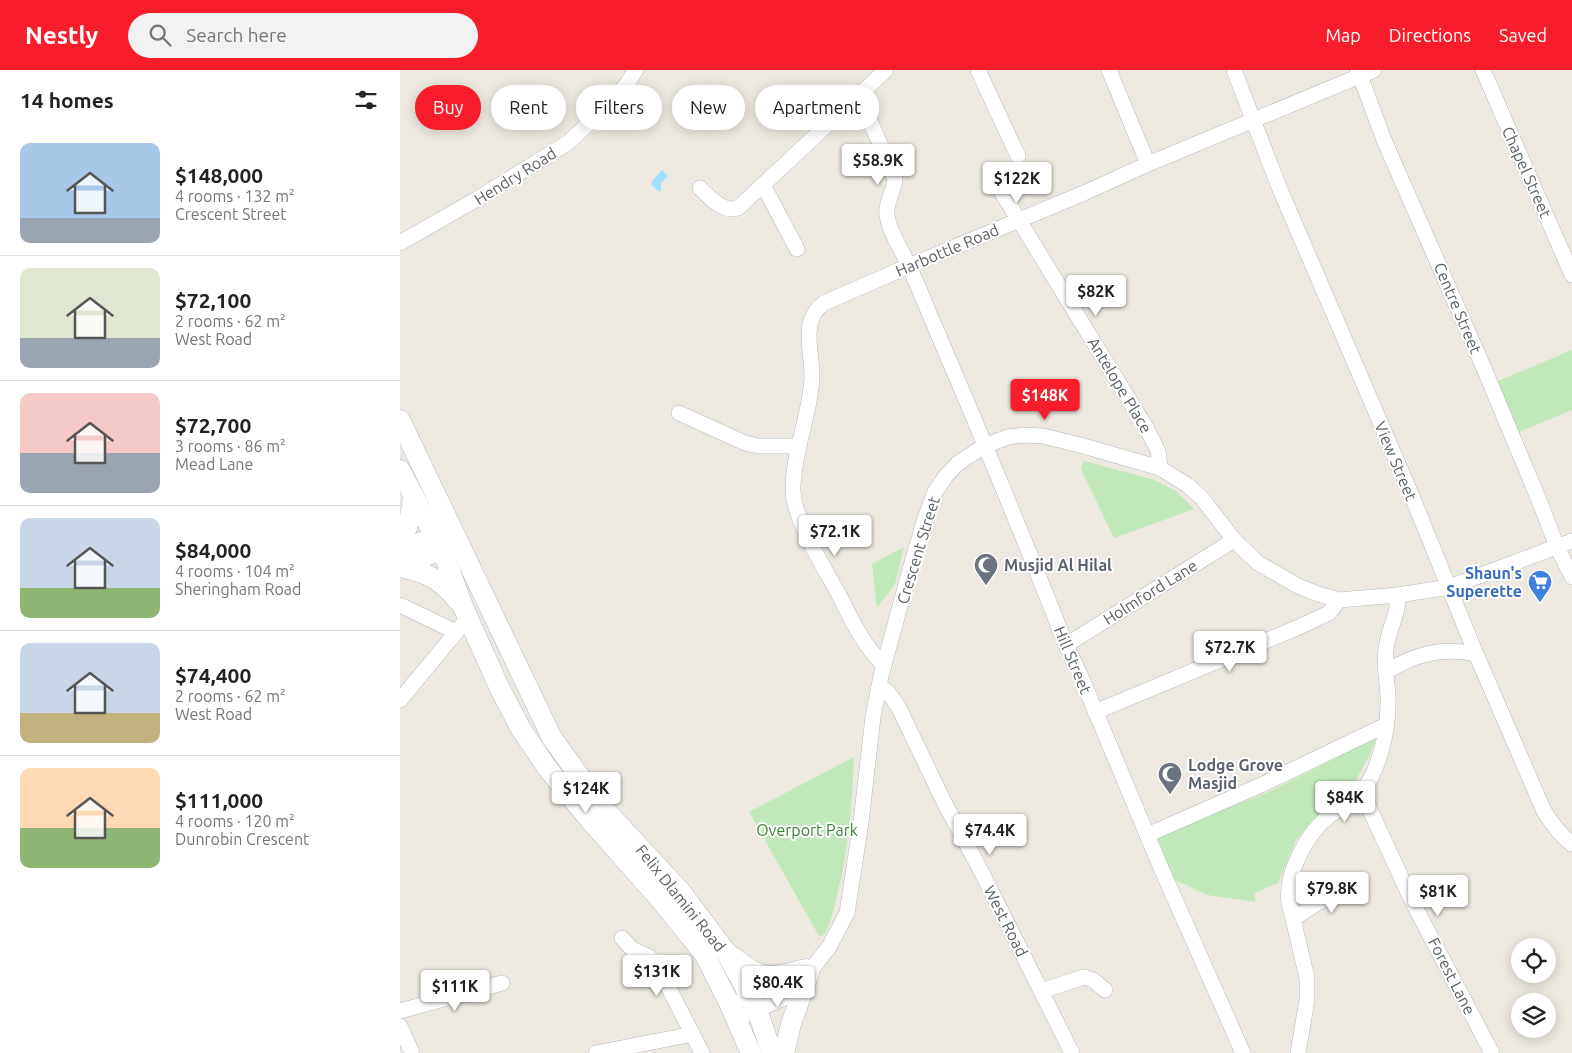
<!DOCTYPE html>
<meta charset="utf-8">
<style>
:root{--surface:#fff;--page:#f2f2f2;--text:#222;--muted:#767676;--line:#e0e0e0;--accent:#f71d2a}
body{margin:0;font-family:Ubuntu,sans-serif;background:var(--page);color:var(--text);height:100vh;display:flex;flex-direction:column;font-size:19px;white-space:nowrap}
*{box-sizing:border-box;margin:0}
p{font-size:16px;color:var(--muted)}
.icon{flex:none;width:28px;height:28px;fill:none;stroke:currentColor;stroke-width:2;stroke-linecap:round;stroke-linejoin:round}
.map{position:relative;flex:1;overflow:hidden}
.side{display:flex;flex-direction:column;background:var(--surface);width:400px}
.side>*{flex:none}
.hud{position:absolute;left:15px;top:15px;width:475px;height:45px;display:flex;gap:10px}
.controls{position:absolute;left:1111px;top:868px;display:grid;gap:10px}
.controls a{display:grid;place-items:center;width:45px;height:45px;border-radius:50%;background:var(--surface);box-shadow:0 2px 12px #0003;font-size:25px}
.price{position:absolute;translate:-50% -42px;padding:0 11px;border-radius:5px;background:#fff;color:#222;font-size:16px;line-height:32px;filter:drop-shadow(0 1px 2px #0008)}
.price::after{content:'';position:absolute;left:50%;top:30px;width:15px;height:11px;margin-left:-8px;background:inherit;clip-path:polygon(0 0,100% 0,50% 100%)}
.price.selected{background:var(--accent);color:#fff}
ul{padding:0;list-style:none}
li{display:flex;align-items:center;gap:15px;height:125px;padding:0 20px}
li+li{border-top:1px solid var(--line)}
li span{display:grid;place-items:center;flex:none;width:140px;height:100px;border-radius:10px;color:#555}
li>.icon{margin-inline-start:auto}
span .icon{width:60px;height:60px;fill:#fffc;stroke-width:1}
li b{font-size:21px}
h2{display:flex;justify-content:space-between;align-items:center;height:60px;padding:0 20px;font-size:21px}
.tag{padding:0 18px;border-radius:22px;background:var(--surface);box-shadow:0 2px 12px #0003;font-size:18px;line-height:45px}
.tag.selected{background:var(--accent);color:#fff}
header{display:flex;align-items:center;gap:30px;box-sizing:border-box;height:70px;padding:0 25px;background:var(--accent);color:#fff}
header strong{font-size:24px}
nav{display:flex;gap:28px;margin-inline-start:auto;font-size:18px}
.search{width:350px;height:45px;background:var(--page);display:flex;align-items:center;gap:12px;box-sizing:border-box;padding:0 18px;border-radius:28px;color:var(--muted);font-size:19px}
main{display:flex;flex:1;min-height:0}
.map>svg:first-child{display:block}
</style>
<header>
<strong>Nestly</strong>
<div class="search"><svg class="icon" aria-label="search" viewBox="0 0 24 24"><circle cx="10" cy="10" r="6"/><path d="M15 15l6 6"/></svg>Search here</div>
<nav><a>Map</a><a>Directions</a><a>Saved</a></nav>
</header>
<main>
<section class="side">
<h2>14 homes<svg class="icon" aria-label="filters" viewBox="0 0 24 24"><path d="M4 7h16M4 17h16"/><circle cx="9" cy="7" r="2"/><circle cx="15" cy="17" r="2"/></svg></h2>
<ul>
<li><span style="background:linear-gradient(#a9c7e8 75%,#9aa5b1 0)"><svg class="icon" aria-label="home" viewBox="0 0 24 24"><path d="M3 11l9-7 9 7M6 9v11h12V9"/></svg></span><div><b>$148,000</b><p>4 rooms · 132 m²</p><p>Crescent Street</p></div></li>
<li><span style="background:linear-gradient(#dfe7d0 70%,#9aa5b1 0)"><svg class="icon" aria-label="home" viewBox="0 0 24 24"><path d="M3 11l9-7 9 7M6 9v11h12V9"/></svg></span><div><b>$72,100</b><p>2 rooms · 62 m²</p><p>West Road</p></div></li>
<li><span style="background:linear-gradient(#f6c9c9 60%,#9aa5b1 0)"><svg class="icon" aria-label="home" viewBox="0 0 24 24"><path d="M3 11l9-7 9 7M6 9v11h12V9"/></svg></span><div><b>$72,700</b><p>3 rooms · 86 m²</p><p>Mead Lane</p></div></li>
<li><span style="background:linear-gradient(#c9d6e8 70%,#8fb573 0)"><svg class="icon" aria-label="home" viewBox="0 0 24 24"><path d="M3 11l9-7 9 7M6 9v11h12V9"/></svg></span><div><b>$84,000</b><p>4 rooms · 104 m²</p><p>Sheringham Road</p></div></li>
<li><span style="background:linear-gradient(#c9d6e8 70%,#c2b280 0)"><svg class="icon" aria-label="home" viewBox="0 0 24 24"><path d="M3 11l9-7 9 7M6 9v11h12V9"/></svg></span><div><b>$74,400</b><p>2 rooms · 62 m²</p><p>West Road</p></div></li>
<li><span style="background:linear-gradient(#ffd9b3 60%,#8fb573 0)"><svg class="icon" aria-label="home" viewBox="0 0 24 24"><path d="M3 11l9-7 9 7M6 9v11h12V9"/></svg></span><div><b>$111,000</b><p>4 rooms · 120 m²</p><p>Dunrobin Crescent</p></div></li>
</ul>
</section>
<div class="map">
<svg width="1172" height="983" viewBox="0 0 1172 983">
<rect width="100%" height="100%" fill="#ede9e0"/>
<g fill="#c0e8ba">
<polygon points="1172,280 1172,340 1117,363 1096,312"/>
<polygon points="684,391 752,409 776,421 794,439 714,468 681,399"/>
<polygon points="504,477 495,514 477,538 472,494"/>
<polygon points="976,668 971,682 953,716 913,750 896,770 878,813 854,823 856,832 807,825 773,809 755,766 869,722"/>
<path d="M454 687C452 734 449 780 437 825 434 839 431 853 424 865L419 866 349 742Z"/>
</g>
<polygon fill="#9ee2ff" points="262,100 268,106 261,113 261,121 258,121 252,115 252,111"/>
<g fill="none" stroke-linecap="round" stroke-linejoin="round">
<defs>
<g id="minor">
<polyline points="578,0 618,86"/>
<polyline points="709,0 748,94"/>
<path d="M834 0 879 117 1011 424 1076 584 1144 741C1152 754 1160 765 1172 774"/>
<polyline points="958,0 984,70 1083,296 1141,435 1157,477 1172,507"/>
<polyline points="1083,0 1172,205"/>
<path d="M459 25 495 109C494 122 485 133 487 146 490 163 501 179 508 194 518 215 526 236 535 257 580 362 624 468 666 575L682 609 761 798 843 983"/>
<polyline points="593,108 747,359 758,381 760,398"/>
<polyline points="363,115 397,179"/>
<path d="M300 118C309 127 323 143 338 138L486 0"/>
<polyline points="0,173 77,129 169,72 201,42 226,15 236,0"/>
<polyline points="279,343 345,373 358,376 398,376"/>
<polyline points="0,535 56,562"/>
<polyline points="666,575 834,470"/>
<path d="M484 595C479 590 473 584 469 578 456 561 447 540 437 521 422 494 392 447 393 417 394 379 410 345 412 308 413 283 399 251 424 233L509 196 684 123 748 94 974 0"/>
<path d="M986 602C1015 584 1041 577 1076 584"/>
<polyline points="479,617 487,621 498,636 544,732 580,799 672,983"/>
<polyline points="0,630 68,548"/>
<polyline points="695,642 899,557 929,543 939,530"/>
<polyline points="963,720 970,740 1014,835 1092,983"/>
<polyline points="747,765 861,715 986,655"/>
<polyline points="893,849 917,833 959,816"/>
<polyline points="222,868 232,879 249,887 256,893 302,983"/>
<polyline points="641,921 684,907 693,910 705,920"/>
<polyline points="340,931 390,908"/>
<polyline points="0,941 102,913"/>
<polyline points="336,949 382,929 400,914 429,877 447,843 461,752 473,647 481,606 511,496 525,448 535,422 545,407 557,394 584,376 608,367 624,365 643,366 680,375 760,398 787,415 801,427 834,470 858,493 898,516 918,524 939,530 998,525 1049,517 1172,471"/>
<polyline points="0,956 12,983"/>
<polyline points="196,983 293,964"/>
<path d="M898 983 907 930V908L889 832C885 804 907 763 929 746 945 734 962 725 971 708 983 683 989 653 988 626 987 609 983 590 987 573 990 555 999 544 998 525"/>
</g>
<g id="tertiary">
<polyline points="0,480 46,461"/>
<polyline points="0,494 26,487 53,475"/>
</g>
<g id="secondary">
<polyline points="0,350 152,668 198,732 281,822 326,882 357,940 372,983"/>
<polyline points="0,400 42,480 64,539 100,619 121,659 148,699 189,749 259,828 305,885 330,935 351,983"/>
<path d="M0 471C10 457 11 442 13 425"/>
<path d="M0 497C26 502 41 509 57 530"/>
<path d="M330 885C339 891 349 901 360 904 375 909 391 902 406 899"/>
<polyline points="384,983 391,954 409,903"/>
</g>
</defs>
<use href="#minor" stroke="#b3b8bc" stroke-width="16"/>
<use href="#tertiary" stroke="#b3b8bc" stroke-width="19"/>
<use href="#secondary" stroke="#b4b9be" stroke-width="21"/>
<use href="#minor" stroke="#fff" stroke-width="15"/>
<use href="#tertiary" stroke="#fff" stroke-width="18"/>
<use href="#secondary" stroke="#fff" stroke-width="20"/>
</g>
<defs>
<symbol id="mosque-pin" viewBox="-11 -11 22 30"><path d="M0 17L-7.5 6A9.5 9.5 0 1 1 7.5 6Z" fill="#6b7280" stroke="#fff"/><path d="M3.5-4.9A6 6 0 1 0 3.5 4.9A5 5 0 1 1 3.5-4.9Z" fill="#fff"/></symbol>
<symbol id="supermarket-pin" viewBox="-11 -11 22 30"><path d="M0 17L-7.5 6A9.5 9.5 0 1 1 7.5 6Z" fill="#3f7fe0" stroke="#fff"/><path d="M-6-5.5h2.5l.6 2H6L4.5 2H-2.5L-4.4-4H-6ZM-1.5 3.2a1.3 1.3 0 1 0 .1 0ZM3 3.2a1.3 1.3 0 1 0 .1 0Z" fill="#fff"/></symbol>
</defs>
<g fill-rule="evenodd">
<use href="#mosque-pin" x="572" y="481" width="28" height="38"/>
<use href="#supermarket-pin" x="1126" y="498" width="28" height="38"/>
<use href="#mosque-pin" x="756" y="690" width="28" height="38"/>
</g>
<g text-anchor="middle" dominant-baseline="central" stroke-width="4" stroke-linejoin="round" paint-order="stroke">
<g font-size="16" fill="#595f63" stroke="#fff">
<text transform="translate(1127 102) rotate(66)">Chapel Street</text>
<text transform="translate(115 106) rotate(-32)">Hendry Road</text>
<text transform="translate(547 180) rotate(-23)">Harbottle Road</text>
<text transform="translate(1058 238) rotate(67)">Centre Street</text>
<text transform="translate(720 315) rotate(59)">Antelope Place</text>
<text transform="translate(996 391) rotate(67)">View Street</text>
<text transform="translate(518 480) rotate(-73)">Crescent Street</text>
<text transform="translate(750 522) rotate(-32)">Holmford Lane</text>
<text transform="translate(673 590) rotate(67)">Hill Street</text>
<text transform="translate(281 828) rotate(51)">Felix Dlamini Road</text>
<text transform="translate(606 851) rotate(63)">West Road</text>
<text transform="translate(1052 906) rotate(63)">Forest Lane</text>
</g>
<g font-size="16" font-weight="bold" fill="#5b616d" stroke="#fff" text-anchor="start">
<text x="604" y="495">Musjid Al Hilal</text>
<text x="788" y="695">Lodge Grove<tspan x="788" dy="18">Masjid</tspan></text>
</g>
<g font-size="16" font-weight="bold" fill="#366cbe" stroke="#fff" text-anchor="end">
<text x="1122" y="503">Shaun's<tspan x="1122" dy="18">Superette</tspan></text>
</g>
<g font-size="16" fill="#35862e" stroke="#fff">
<text x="407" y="760">Overport Park</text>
</g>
</g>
</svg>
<div class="controls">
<a><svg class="icon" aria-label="locate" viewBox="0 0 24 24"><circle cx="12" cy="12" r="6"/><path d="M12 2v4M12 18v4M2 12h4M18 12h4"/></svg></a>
<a><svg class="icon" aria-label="layers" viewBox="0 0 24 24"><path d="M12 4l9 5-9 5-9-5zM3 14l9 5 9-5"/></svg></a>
</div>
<b class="price" style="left:478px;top:116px">$58.9K</b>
<b class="price" style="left:617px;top:134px">$122K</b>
<b class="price" style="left:696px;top:247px">$82K</b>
<b class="price selected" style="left:645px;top:351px">$148K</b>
<b class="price" style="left:435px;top:487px">$72.1K</b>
<b class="price" style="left:830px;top:603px">$72.7K</b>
<b class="price" style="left:186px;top:744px">$124K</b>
<b class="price" style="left:945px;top:753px">$84K</b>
<b class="price" style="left:590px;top:786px">$74.4K</b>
<b class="price" style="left:932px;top:844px">$79.8K</b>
<b class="price" style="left:1038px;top:847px">$81K</b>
<b class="price" style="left:257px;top:927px">$131K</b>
<b class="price" style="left:378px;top:938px">$80.4K</b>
<b class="price" style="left:55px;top:942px">$111K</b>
<div class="hud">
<a class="tag selected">Buy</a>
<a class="tag">Rent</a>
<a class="tag">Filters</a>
<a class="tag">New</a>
<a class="tag">Apartment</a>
</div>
</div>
</main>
